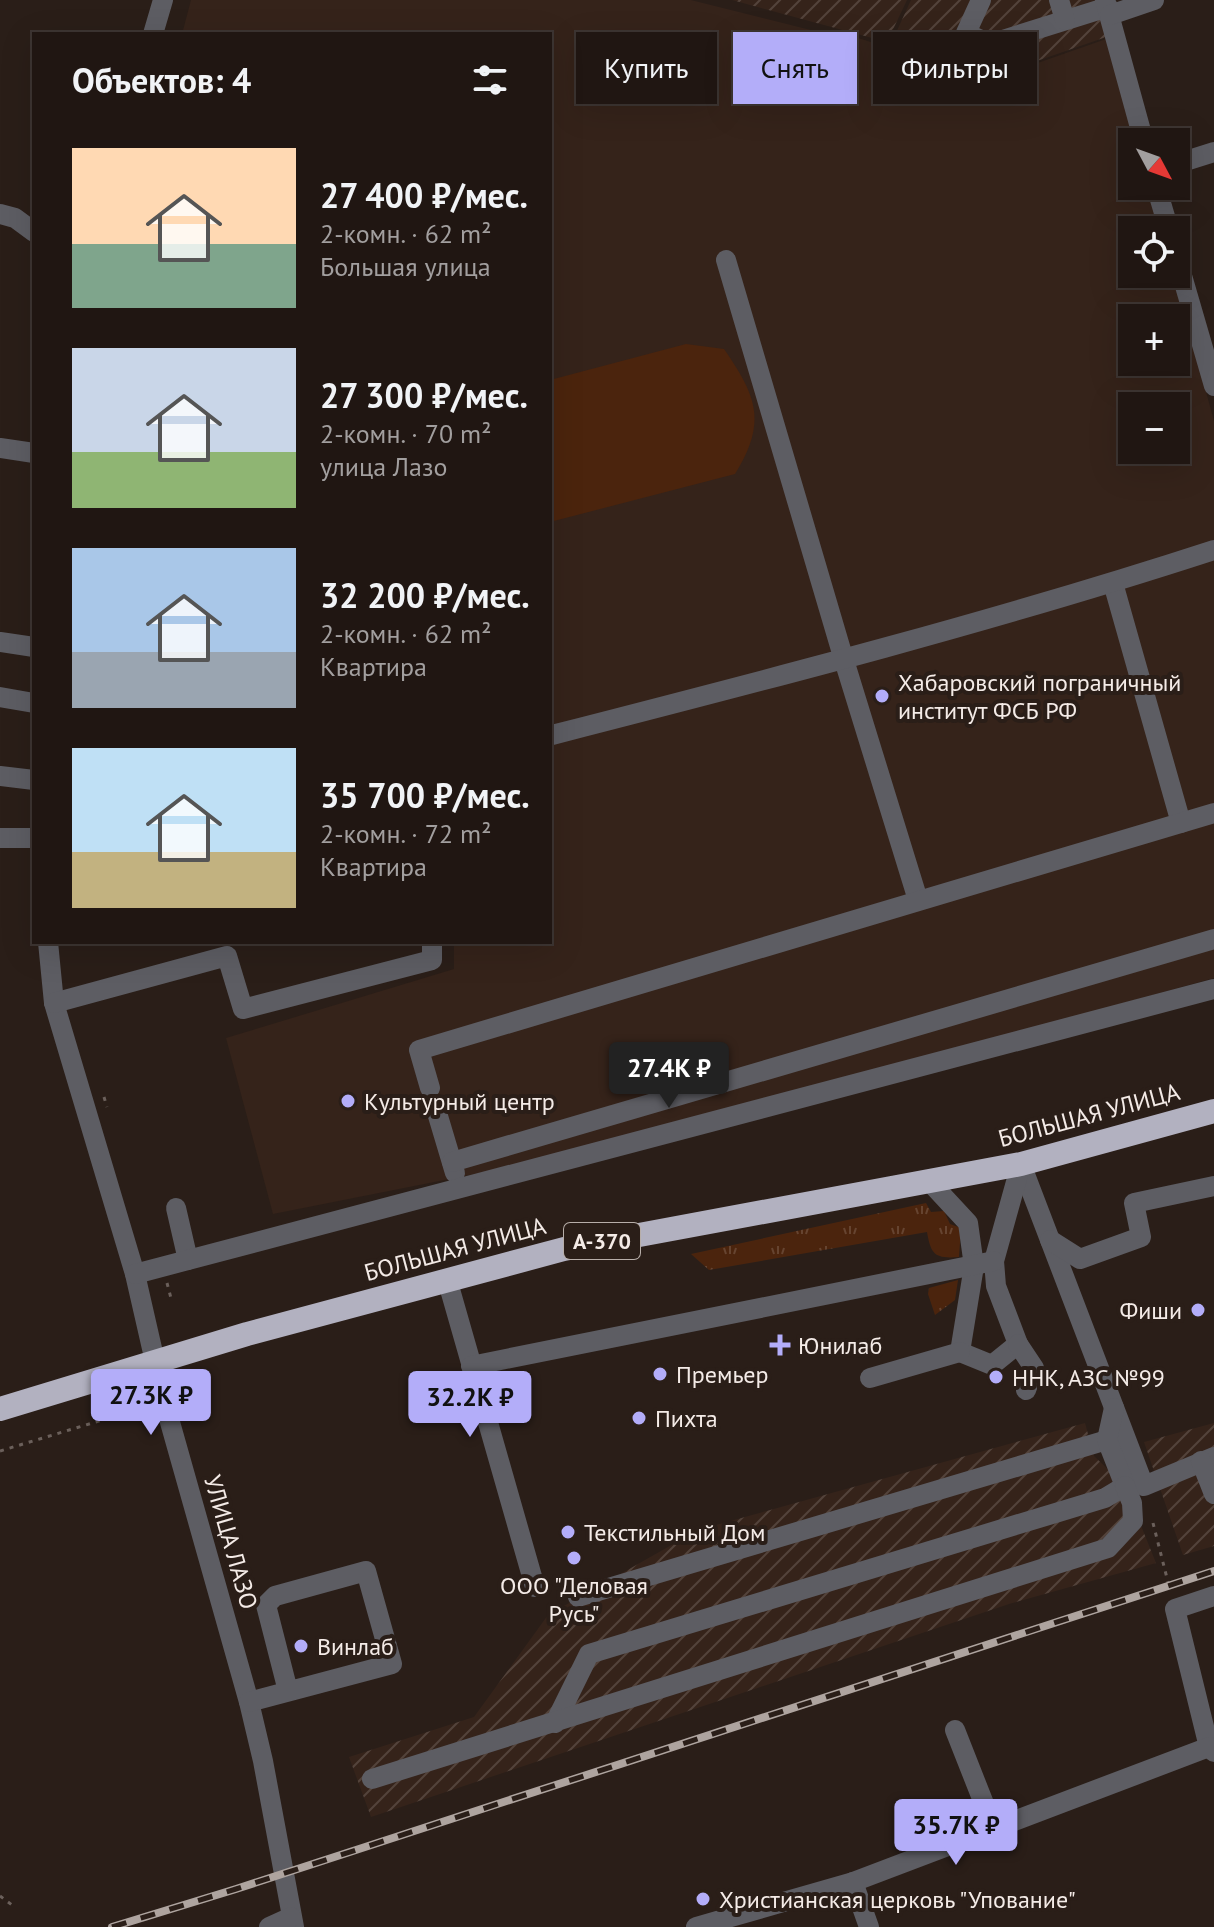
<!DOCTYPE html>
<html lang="ru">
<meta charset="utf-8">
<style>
:root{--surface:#201612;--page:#281f1b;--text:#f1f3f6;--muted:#a29f9f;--line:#3d3532;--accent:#b3adf9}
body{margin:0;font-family:"PT Sans",sans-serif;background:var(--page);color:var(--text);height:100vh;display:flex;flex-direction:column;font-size:30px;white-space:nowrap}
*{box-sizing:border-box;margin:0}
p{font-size:26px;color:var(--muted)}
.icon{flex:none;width:44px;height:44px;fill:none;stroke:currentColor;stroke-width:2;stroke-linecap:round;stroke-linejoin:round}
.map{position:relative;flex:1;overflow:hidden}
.details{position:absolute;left:32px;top:32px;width:520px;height:912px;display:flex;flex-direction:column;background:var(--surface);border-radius:0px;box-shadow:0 8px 32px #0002,0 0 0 2px var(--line)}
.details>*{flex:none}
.banner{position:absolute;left:576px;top:32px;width:518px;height:72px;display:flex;gap:16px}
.needle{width:52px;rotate:131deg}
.fabs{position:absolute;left:1118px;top:128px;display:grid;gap:16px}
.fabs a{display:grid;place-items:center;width:72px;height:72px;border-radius:0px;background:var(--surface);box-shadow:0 8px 32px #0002,0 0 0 2px var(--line);font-size:40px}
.price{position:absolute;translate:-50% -68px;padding:0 18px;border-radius:8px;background:var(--accent);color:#111;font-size:26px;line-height:52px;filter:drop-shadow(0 2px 4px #0008)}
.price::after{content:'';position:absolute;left:50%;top:48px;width:24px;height:18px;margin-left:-12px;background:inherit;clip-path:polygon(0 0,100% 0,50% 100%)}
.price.current{background:#222;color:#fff}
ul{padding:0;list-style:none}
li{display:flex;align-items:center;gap:24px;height:200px;padding:0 40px}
li span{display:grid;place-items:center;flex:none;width:224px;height:160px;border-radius:0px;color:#555}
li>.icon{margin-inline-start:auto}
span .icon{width:96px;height:96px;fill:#fffc;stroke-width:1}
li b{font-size:34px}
h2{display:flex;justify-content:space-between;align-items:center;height:96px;padding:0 40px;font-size:34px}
.pill{padding:0 28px;border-radius:0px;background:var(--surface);box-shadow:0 8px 32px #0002,0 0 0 2px var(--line);font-size:28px;line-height:72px}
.pill.current{background:var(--accent);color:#111}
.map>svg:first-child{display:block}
</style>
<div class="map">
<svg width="1214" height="1927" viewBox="0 0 1214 1927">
<defs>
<pattern id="industrial-furrows" width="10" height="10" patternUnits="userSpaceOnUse" patternTransform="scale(2)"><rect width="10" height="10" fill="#35231a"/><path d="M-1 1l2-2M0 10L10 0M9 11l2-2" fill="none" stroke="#53433b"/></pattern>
<pattern id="grass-tufts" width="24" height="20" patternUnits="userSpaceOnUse" patternTransform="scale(2)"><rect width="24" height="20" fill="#4b240d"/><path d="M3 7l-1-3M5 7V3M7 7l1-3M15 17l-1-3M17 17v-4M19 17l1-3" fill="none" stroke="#664430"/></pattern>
</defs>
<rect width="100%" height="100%" fill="#2a1e18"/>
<path fill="#35231a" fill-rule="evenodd" d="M191 0H691L847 39 849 35 989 80 1109 38 1138 142H1132V186H1150L1162 230H1132V274H1174L1214 421V978L596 1150 273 1214 226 1038 454 969V942H550V34H182ZM1132 318H1176V362H1132ZM1132 406H1176V450H1132Z"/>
<g fill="url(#industrial-furrows)">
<polygon points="732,0 907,0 887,42"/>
<polygon points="911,0 1099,0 1109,36 988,78 890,46"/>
<polygon points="1085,1423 1094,1456 1125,1486 1156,1563 1009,1604 371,1817 349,1757 474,1717 548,1615 698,1530"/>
<polygon points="1214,1423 1214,1546 1183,1555 1144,1442"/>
</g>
<g fill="url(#grass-tufts)">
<path d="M926 1203 931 1212 944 1211 950 1224 961 1228 959 1257C934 1259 931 1254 927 1232L709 1270 691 1254Z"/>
<polygon points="958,1280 955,1300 935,1315 928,1294 929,1288"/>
</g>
<path fill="#4b240d" d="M686 344 724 349C757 397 767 422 735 474L550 522V380Z"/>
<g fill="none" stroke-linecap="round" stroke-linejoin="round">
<g stroke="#6b605b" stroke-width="3" stroke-dasharray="4 6" stroke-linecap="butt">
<polyline points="104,1097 107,1107"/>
<polyline points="167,1283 172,1302"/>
<polyline points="0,1451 145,1407"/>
<polyline points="1153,1523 1170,1590"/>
<polyline points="0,1896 16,1908"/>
</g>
<g stroke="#5d5d63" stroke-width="20">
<polyline points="981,0 966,33 990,44 1108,7"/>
<polyline points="1059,0 1065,20"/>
<polyline points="1105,0 1144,142"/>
<polyline points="1110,15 1154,0"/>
<polyline points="153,34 163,0"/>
<polyline points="1176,164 1214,152"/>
<polyline points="1156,186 1169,230"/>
<polyline points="0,214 15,218 34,232"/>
<polyline points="1176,255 1214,386"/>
<polyline points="726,260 844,660 918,900"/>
<polyline points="0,448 34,453"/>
<polyline points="1113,583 1181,823"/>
<polyline points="0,642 34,647"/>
<polyline points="0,697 34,703"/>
<path d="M550 734 552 735C774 678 996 621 1214 550"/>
<polyline points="0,776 34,780"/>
<polyline points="0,838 34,838"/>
<polyline points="48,942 54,1003 135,1274 164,1401 249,1702 263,1761 294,1927"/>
<polyline points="54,1003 227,956 243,1009 432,960 432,942"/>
<polyline points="430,1088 419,1050 1214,813"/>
<polyline points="435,1106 455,1173"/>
<polyline points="452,1162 1214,939"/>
<polyline points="1021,1164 1144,1486 1214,1457"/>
<polyline points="929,1181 968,1223 974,1266 960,1352 992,1365 1018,1344 996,1286 994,1261 1021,1164"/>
<polyline points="176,1208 188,1260"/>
<polyline points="1050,1240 1080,1259 1141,1237 1134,1203 1214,1186"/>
<polyline points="135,1274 1214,989"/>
<polyline points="447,1279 535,1587"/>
<polyline points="1018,1344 1034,1368 1026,1390"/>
<polyline points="471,1366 994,1261"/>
<polyline points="870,1378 960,1352"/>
<polyline points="1201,1461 1214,1494"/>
<polyline points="578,1597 1107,1440"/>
<polyline points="249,1702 392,1664 366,1571 275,1596 266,1605 288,1691"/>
<polyline points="555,1723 589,1654 1105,1498 1125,1486 1107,1440 1114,1408"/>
<polyline points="955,1730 994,1829"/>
<polyline points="1209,1747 1175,1609 1214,1596"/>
<polyline points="372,1779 1108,1548 1133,1521 1132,1503 1125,1486"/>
<polyline points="853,1882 869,1927"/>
<polyline points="269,1927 291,1917"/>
<polyline points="696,1927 853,1882 1209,1747 1214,1752"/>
</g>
<polyline stroke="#b2b1c0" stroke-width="24" points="0,1409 247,1334 564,1249 1021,1164 1214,1111"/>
<defs>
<polyline id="rail" points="112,1927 236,1889 1214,1571"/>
</defs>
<use href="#rail" stroke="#aea49f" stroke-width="8"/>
<use href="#rail" stroke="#2a1e18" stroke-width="5" stroke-dasharray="15" stroke-linecap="butt"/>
</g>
<g fill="#b3adf9" stroke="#2a1e18" stroke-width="3">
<circle cx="882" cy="696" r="8"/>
<circle cx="348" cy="1101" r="8"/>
<circle cx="1198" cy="1310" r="8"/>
<path d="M776 1333h8v8h8v8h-8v8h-8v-8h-8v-8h8z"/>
<circle cx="660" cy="1374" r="8"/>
<circle cx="996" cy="1377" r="8"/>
<circle cx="639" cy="1418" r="8"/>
<circle cx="568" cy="1532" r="8"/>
<circle cx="574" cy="1558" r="8"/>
<circle cx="301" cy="1646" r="8"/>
<circle cx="703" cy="1899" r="8"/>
</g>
<g text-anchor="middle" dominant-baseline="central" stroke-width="8" stroke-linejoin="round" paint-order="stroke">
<rect fill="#2a1e18" stroke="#b7aea9" stroke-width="2" x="564" y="1223" width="76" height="36" rx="6"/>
<g font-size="22" font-weight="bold" fill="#f4ebe7">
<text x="602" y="1241">А-370</text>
</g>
<g font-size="24" fill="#f4ebe7" stroke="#2a1e18" text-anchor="start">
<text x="898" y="682">Хабаровский пограничный<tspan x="898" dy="28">институт ФСБ РФ</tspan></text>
<text x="364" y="1101">Культурный центр</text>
<text x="1182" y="1310" text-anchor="end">Фиши</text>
<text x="798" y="1345">Юнилаб</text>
<text x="676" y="1374">Премьер</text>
<text x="1012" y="1377">ННК, АЗС №99</text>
<text x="655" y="1418">Пихта</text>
<text x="584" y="1532">Текстильный Дом</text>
<text x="574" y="1585" text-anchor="middle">ООО "Деловая<tspan x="574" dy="28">Русь"</tspan></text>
<text x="317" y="1646">Винлаб</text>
<text x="719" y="1899">Христианская церковь "Упование"</text>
</g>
<g font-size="24" fill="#f4ebe7" stroke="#2a1e18">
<text transform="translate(1089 1115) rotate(-15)">БОЛЬШАЯ УЛИЦА</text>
<text transform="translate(455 1249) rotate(-15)">БОЛЬШАЯ УЛИЦА</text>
<text transform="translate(231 1542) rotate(74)">УЛИЦА ЛАЗО</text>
</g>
</g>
</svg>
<div class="fabs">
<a><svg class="needle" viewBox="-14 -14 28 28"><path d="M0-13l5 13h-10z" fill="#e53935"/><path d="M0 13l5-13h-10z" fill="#a29f9f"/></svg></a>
<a><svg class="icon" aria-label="locate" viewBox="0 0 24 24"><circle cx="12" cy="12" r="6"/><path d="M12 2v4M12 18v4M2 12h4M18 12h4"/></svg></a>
<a>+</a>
<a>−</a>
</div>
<b class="price current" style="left:669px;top:1110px">27.4K ₽</b>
<b class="price" style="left:151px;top:1437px">27.3K ₽</b>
<b class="price" style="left:470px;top:1439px">32.2K ₽</b>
<b class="price" style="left:956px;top:1867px">35.7K ₽</b>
<div class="banner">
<a class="pill">Купить</a>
<a class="pill current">Снять</a>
<a class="pill">Фильтры</a>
</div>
<section class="details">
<h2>Объектов: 4<svg class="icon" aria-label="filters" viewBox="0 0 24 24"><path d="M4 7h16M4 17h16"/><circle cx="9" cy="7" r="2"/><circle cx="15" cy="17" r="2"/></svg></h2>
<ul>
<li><span style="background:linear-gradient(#ffd9b3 60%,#7fa58c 0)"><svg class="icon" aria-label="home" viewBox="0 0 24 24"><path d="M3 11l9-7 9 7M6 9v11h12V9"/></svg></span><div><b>27 400 ₽/мес.</b><p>2-комн. · 62 m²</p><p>Большая улица</p></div></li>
<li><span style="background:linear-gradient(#c9d6e8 65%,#8fb573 0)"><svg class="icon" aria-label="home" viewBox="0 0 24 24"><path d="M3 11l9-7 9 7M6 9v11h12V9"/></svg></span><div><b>27 300 ₽/мес.</b><p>2-комн. · 70 m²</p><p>улица Лазо</p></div></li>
<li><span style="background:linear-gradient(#a9c7e8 65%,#9aa5b1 0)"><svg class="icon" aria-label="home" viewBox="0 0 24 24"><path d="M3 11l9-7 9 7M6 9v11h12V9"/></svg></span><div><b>32 200 ₽/мес.</b><p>2-комн. · 62 m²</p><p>Квартира</p></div></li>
<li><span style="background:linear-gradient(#bfe0f5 65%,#c2b280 0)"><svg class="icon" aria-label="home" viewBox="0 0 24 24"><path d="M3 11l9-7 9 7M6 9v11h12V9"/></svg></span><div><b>35 700 ₽/мес.</b><p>2-комн. · 72 m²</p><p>Квартира</p></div></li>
</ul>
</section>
</div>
